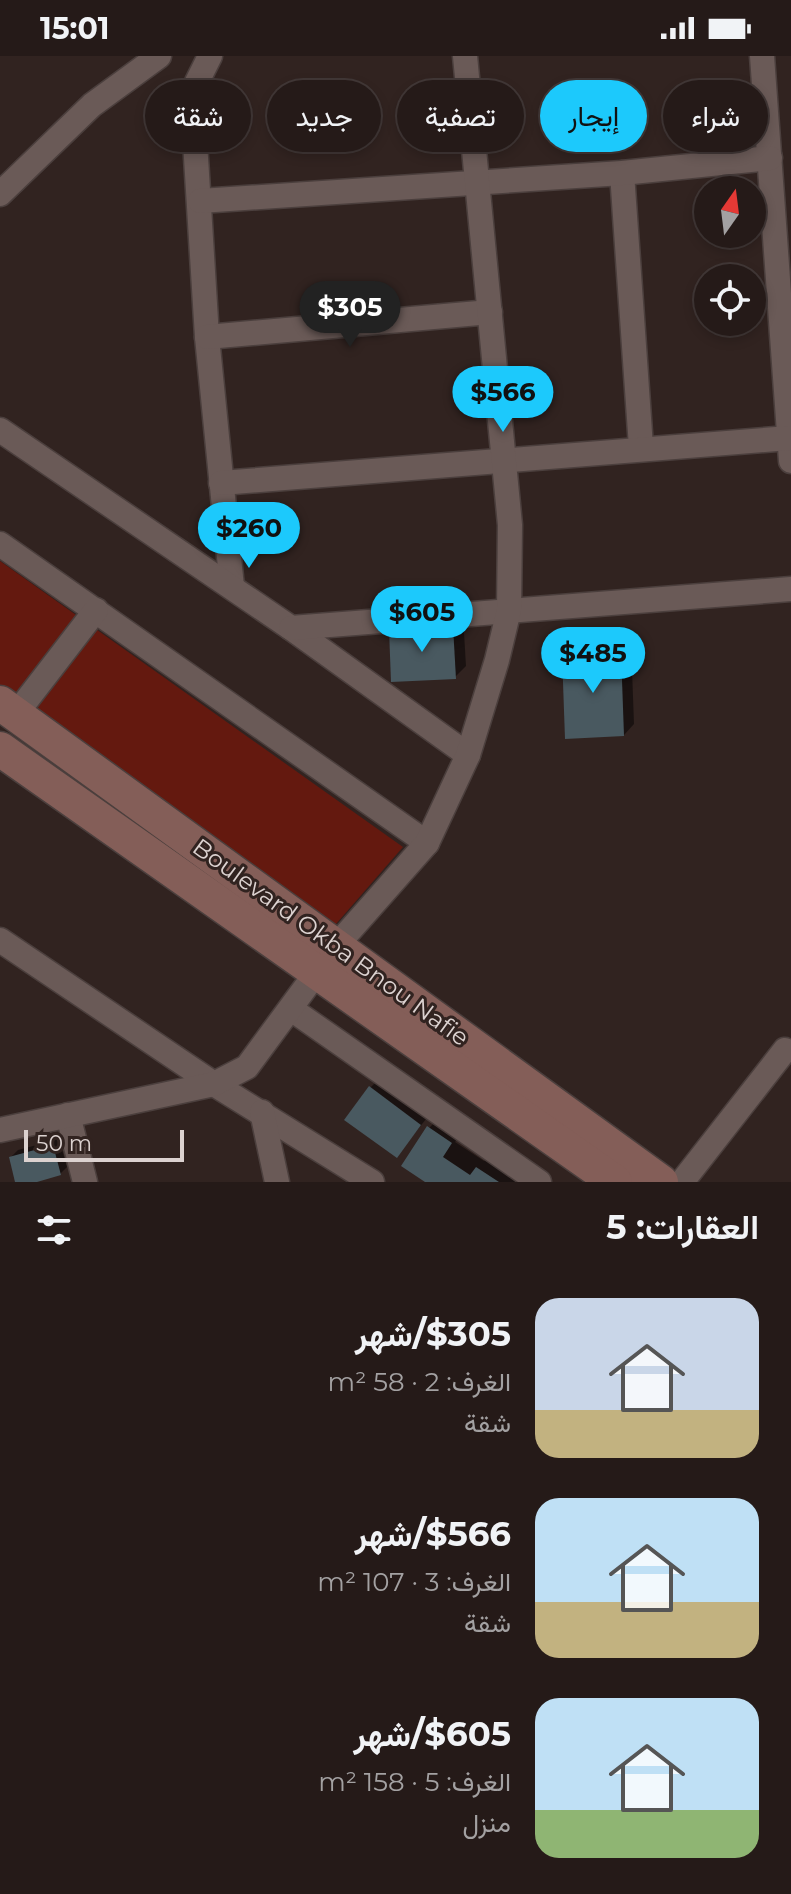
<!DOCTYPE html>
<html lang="ar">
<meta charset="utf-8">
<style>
:root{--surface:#251a18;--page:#2d2321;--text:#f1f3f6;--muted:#a3a1a2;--line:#423837;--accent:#1cc9fc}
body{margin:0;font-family:Montserrat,Vazirmatn,sans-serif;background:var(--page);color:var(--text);direction:rtl;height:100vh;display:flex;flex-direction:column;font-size:30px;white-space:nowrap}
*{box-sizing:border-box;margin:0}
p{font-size:26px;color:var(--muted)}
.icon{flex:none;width:44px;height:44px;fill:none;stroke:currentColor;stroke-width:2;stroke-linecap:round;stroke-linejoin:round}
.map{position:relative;height:1126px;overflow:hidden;direction:ltr}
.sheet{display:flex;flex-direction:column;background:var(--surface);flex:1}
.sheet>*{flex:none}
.guide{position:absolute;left:24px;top:24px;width:744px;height:72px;direction:rtl;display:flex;gap:16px}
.needle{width:52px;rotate:14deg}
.buttons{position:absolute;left:694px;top:120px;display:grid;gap:16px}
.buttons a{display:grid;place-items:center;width:72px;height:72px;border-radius:50%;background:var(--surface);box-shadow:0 4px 12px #0003,0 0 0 2px var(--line);font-size:40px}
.scale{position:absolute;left:24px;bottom:20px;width:160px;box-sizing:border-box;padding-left:8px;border:4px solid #dcd2d0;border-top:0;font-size:22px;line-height:28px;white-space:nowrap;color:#dcd2d0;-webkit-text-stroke:6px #312320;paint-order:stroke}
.price{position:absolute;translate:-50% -68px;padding:0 18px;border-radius:28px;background:var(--accent);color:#111;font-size:26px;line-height:52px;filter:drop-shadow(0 2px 4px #0008)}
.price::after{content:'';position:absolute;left:50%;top:48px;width:24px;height:18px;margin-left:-12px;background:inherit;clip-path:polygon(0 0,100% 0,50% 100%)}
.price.active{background:#222;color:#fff}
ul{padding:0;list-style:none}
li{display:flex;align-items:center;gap:24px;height:200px;padding:0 32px}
li span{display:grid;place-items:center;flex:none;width:224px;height:160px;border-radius:24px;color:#555}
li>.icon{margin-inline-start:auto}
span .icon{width:96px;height:96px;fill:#fffc;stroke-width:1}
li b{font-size:34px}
h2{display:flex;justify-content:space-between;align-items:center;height:96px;padding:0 32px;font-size:34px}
.chip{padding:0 28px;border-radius:36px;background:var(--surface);box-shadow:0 4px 12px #0003,0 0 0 2px var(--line);font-size:28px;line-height:72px}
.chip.active{background:var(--accent);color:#111}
.status{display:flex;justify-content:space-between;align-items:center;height:56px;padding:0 40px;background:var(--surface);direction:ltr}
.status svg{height:22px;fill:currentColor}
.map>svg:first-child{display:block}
</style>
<div class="status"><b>15:01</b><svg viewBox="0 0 49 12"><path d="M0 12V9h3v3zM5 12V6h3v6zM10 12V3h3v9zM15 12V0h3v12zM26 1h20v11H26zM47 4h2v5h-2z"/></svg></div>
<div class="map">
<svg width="791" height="1126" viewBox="0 0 791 1126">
<rect width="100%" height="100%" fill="#312320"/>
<polygon fill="#64190f" points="0,505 403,791 329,876 0,642"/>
<g fill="#0007">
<polygon points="463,560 466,610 455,621 393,624"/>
<polygon points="631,586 634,668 624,679 564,598 574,588"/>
<polygon points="381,1021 431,1057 396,1100 370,1032"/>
<polygon points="443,1058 465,1072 455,1086 484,1105 491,1098 522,1118 517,1126 429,1126 429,1072"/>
<polygon points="59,1083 67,1111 60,1118 17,1126 11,1101 18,1094"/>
</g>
<g fill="#495960">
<polygon points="453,570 456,623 391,626 389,573"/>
<polygon points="621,596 624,680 565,683 562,598"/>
<polygon points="369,1030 421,1069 397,1102 344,1064"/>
<polygon points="427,1070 452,1087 443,1101 470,1119 476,1111 499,1126 425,1126 401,1110"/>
<polygon points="53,1089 61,1119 37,1126 15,1126 9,1101"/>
</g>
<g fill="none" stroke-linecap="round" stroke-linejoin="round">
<defs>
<g id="street">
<polyline points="210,0 197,26 194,69 207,281 232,531"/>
<polyline points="762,0 791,405"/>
<polyline points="622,117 641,391"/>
<polyline points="0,138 92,49 159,0"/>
<polyline points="200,145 622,117 770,102"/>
<polyline points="207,281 490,256"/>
<polyline points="0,374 291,572 468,699"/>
<polyline points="221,427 789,382"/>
<polyline points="0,488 427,787"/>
<polyline points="291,572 791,533"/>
<polyline points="16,658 96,554"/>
<polyline points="0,884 214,1028 372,1126"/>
<polyline points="291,953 539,1126"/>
<polyline points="262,1056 277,1126"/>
<polyline points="68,1059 85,1126"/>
<polyline points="0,1074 214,1028 247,1011 336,890 427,787 468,699 497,604 509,554 510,469 465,0"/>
<polyline points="682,1126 785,994"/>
</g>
<g id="secondary">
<polyline points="0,647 661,1126"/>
<polyline points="0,693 615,1126"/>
</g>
</defs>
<use href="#street" stroke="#4b3f3d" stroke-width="27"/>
<use href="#secondary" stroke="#4b3f3d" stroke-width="37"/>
<use href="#street" stroke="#6a5a57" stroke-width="24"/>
<use href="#secondary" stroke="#845e58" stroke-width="34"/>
</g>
<g text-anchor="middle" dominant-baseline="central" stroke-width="6" stroke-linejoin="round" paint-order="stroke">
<g font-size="24" fill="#dcd2d0" stroke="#312320">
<text transform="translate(331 886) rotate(36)">Boulevard Okba Bnou Nafie</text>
</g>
</g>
</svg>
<div class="buttons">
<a><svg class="needle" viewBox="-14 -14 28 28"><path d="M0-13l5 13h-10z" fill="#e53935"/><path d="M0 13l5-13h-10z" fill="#a3a1a2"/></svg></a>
<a><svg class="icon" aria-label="locate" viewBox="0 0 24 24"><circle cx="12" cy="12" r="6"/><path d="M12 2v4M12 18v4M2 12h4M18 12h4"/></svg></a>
</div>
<div class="scale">50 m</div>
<b class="price active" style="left:350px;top:293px">$305</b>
<b class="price" style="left:503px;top:378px">$566</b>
<b class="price" style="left:249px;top:514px">$260</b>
<b class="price" style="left:422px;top:598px">$605</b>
<b class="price" style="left:593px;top:639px">$485</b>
<div class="guide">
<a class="chip">شراء</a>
<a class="chip active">إيجار</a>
<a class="chip">تصفية</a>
<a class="chip">جديد</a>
<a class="chip">شقة</a>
</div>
</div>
<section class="sheet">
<h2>العقارات: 5<svg class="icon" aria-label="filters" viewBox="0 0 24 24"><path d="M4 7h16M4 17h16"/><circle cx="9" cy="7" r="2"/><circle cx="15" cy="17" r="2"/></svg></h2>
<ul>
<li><span style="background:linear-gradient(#c9d6e8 70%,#c2b280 0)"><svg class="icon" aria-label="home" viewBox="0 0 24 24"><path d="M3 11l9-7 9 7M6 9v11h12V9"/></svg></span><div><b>$305/شهر</b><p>الغرف: 2 · 58 m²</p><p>شقة</p></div></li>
<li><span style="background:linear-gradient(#bfe0f5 65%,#c2b280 0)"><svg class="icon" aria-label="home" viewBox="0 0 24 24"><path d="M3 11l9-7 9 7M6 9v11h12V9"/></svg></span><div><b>$566/شهر</b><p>الغرف: 3 · 107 m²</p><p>شقة</p></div></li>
<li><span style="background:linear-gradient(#bfe0f5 70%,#8fb573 0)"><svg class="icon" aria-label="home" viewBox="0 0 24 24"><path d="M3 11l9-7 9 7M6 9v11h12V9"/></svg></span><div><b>$605/شهر</b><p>الغرف: 5 · 158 m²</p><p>منزل</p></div></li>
</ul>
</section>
